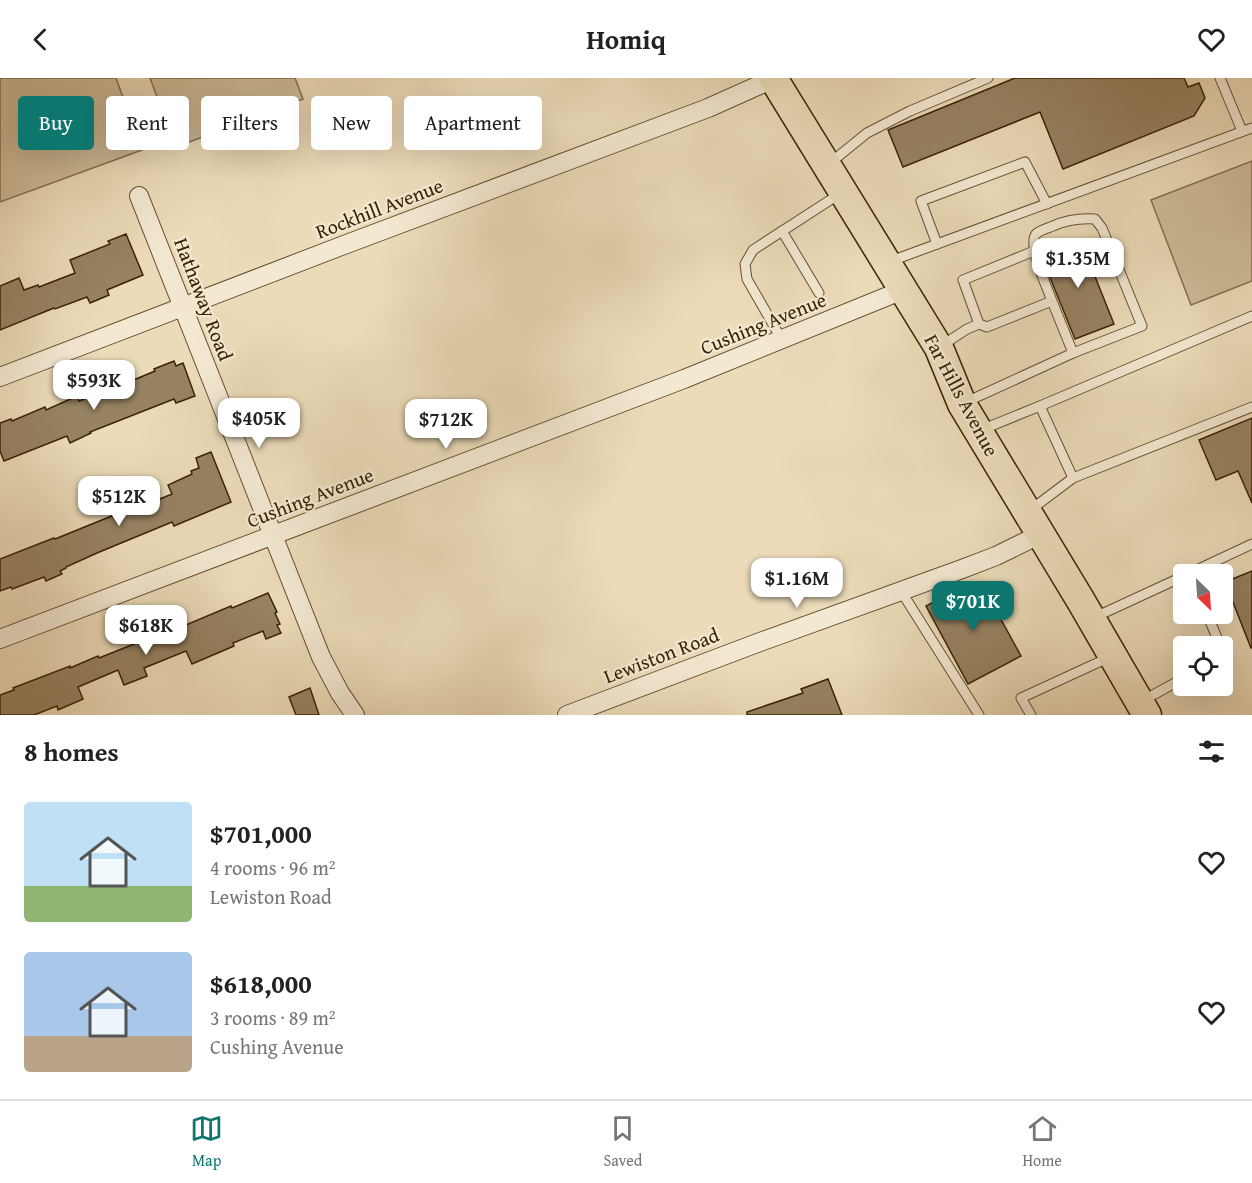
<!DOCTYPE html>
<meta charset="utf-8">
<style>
:root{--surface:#fff;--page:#f6f6f6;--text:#222;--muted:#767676;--line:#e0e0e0;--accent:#0f766e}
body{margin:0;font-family:"Gentium Book Plus",serif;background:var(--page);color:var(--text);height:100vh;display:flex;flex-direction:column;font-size:22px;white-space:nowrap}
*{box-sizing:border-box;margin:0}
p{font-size:20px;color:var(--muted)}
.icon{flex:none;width:33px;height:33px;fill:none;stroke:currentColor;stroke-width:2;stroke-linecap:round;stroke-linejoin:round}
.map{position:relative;height:637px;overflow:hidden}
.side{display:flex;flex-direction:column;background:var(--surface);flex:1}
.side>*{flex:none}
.top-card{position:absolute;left:18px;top:18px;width:600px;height:54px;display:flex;gap:12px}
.needle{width:39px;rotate:155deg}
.buttons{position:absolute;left:1173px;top:486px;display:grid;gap:12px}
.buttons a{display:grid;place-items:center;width:60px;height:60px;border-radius:6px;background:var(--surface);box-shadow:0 6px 24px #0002;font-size:30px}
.price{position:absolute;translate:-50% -51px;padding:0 14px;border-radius:12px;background:#fff;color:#222;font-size:20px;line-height:39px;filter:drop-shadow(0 2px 3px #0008)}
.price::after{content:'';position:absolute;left:50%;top:36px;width:18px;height:14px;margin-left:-9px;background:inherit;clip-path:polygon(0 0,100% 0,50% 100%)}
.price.selected{background:var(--accent);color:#fff}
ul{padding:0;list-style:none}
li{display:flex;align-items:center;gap:18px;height:150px;padding:0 24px}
li span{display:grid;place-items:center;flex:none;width:168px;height:120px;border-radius:6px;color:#555}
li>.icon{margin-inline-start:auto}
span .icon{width:72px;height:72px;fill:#fffc;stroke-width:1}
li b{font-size:26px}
h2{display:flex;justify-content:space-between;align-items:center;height:72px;padding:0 24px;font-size:26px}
.tag{padding:0 21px;border-radius:6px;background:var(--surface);box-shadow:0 6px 24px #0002;font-size:21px;line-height:54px}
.tag.selected{background:var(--accent);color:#fff}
header{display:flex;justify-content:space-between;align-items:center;height:78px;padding:0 24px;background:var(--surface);font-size:27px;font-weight:700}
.dock{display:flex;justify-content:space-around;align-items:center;height:84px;border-top:2px solid var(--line);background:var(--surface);font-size:16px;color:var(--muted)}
.dock a{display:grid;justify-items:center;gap:3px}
.dock .selected{color:var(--accent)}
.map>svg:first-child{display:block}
</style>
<header><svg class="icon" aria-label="back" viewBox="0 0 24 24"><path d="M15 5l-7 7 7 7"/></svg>Homiq<svg class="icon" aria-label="heart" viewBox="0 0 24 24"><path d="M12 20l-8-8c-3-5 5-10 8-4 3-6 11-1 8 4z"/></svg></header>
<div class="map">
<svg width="1252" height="637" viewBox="0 0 1252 637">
<rect width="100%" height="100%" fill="#ecdbb9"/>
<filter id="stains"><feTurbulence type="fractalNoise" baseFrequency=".00333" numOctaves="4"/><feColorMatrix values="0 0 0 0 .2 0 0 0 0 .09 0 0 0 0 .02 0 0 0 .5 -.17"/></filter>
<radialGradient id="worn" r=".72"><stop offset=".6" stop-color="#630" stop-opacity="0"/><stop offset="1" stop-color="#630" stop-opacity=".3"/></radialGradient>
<g fill="#cebc9a" stroke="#846f4f" stroke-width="1.5">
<polygon points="0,0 116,0 142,72 0,124"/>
<polygon points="150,0 295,0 303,21 176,69"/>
<polygon points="1252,83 1252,203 1191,227 1151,122"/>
</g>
<g fill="#978262" stroke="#3b2204" stroke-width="1.5">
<polygon points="1015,0 1184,0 1188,9 1199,5 1205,20 1194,38 1063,91 1040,34 903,89 888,52"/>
<polygon points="126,156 143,197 107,212 109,217 90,225 87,219 55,231 54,230 0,252 0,208 19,200 24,212 38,207 39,209 75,195 70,182 110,166 108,163"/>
<polygon points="1080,161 1114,246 1075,261 1045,187 1049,185 1045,175"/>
<polygon points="174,283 176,288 183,285 195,318 176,325 174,321 90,354 91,355 70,365 67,358 4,383 0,373 0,345 11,341 12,343 45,329 46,332 77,318 79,323 97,316 98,317 155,293 154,291"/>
<polygon points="1252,340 1252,425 1238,393 1216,402 1199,362"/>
<polygon points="211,374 231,424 174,448 172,444 97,475 66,489 66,490 60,493 62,496 46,503 44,499 12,511 11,509 0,513 0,481 54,460 55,461 119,435 117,430 137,421 140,429 172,416 168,407 192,396 191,393 199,390 196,380"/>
<polygon points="1252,493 1252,570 1251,570 1225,504"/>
<polygon points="968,506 987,516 1021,578 968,606 926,528"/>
<polygon points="268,515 277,534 275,535 280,546 277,547 281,555 266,561 263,553 233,565 234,568 192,586 186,573 144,590 147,598 124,607 118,592 78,609 83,621 58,632 57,628 34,637 0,637 0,617 14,612 13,610 70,588 70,590 98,578 99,580 144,562 153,557 152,555 185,542 186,547 231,528 232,530"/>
<polygon points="828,601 842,637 747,637 747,634 803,615 801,611"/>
<polygon points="310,610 319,637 296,637 289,619"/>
</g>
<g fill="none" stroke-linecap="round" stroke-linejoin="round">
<defs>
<g id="lane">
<polyline points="1220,0 1242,53"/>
<polyline points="830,85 867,55 910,33 988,0"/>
<polyline points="782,153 819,215"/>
<polyline points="937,166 921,123 1025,84 1047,126"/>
<polyline points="891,183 1252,50"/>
<polyline points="979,246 963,202 1034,173"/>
<polyline points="782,262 747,201 745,186 753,172 841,115"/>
<path d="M941 268 967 251 979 246 987 249 1052 223C1047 209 1027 167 1036 156 1040 152 1048 150 1053 148 1066 142 1080 140 1095 141L1102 150 1142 248 1073 275 1052 223"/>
<polyline points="966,324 1073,275"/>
<polyline points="981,352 1040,328"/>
<polyline points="1073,400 1040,328 1252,238"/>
<polyline points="1029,433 1073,400 1252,329"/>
<polyline points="1188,496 1252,466"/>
<polyline points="901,513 979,637"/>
<polyline points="1207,536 1218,562 1217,568"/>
<polyline points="1093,540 1184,498"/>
<polyline points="1142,623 1184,600"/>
<polyline points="1031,637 1021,620 1110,579"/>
</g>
<g id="street">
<polyline points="139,118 321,579 340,615 355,637"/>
<polyline points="0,299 344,167 708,30 775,0"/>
<polyline points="0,561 684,301 903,212"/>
<polyline points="567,637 760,564 962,491 996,478 1041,456"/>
</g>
<polyline id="primary" points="773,0 939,270 962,326 1081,523 1147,637"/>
</defs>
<use href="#lane" stroke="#675031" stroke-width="11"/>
<use href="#street" stroke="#675031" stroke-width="20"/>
<use href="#primary" stroke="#3b2204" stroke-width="31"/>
<use href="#lane" stroke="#f3e8d2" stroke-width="9"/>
<use href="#street" stroke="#f3e8d2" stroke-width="18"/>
<use href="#primary" stroke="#ecdbb9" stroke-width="28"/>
</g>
<g text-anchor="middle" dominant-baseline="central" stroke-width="4.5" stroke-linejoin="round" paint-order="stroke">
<g font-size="20" fill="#3b2204" stroke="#f3e8d2">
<text transform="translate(379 130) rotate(-21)">Rockhill Avenue</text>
<text transform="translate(204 221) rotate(69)">Hathaway Road</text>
<text transform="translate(763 245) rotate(-22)">Cushing Avenue</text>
<text transform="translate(962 317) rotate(62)">Far Hills Avenue</text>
<text transform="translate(310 419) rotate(-21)">Cushing Avenue</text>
<text transform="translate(661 577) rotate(-21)">Lewiston Road</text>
</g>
</g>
<rect width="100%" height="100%" filter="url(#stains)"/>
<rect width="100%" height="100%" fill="url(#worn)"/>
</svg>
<div class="buttons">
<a><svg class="needle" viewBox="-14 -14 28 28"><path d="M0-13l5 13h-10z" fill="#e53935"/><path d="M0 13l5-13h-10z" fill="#767676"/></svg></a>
<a><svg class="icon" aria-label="locate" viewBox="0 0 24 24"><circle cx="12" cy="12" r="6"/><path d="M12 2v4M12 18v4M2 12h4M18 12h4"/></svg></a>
</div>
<b class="price" style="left:1078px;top:211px">$1.35M</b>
<b class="price" style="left:94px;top:333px">$593K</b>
<b class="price" style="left:259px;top:371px">$405K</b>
<b class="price" style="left:446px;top:372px">$712K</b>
<b class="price" style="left:119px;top:449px">$512K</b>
<b class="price" style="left:797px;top:531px">$1.16M</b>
<b class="price selected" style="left:973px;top:554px">$701K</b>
<b class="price" style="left:146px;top:578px">$618K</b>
<div class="top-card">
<a class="tag selected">Buy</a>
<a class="tag">Rent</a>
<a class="tag">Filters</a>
<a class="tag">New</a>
<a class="tag">Apartment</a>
</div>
</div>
<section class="side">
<h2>8 homes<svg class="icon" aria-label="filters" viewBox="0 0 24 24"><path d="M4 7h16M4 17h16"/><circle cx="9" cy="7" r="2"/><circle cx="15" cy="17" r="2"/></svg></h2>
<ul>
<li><span style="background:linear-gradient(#bfe0f5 70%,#8fb573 0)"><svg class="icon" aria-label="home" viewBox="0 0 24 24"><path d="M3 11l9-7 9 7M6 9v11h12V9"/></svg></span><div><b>$701,000</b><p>4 rooms · 96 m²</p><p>Lewiston Road</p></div><svg class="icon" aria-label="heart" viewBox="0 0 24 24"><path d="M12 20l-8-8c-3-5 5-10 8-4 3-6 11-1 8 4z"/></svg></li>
<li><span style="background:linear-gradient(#a9c7e8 70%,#b9a48a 0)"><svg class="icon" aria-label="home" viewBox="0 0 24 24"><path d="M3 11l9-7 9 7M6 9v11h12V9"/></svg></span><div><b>$618,000</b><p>3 rooms · 89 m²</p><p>Cushing Avenue</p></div><svg class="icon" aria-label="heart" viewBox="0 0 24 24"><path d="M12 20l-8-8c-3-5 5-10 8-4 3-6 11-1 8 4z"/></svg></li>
</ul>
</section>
<nav class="dock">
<a class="selected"><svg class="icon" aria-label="map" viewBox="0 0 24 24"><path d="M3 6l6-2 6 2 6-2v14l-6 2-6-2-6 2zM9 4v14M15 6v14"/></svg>Map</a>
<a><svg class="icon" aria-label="saved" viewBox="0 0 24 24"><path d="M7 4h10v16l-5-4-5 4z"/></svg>Saved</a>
<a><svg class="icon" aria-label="home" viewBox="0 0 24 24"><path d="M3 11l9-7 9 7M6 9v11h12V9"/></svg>Home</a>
</nav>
